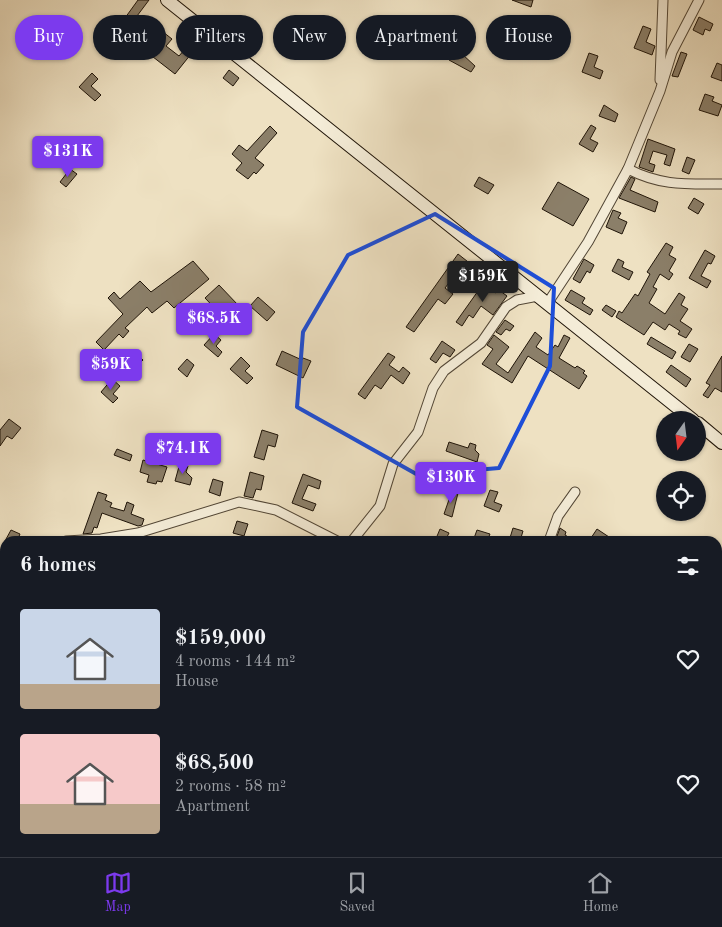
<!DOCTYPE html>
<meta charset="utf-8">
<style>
:root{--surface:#171b24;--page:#20242c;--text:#f1f3f6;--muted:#9ea1a6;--line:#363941;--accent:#7c3aed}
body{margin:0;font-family:"Old Standard TT",serif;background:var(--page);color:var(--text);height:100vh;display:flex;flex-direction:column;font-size:19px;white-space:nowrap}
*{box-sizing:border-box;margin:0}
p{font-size:16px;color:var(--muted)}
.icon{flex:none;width:28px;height:28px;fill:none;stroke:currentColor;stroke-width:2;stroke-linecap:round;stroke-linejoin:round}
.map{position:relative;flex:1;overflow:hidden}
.details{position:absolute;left:0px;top:536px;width:722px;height:321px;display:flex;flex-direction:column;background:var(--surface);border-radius:15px 15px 0 0;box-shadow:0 1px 4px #0004}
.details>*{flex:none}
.guide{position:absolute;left:15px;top:15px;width:692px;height:45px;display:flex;gap:10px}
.needle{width:32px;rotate:194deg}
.fabs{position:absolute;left:656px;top:411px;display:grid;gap:10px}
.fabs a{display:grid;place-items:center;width:50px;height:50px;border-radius:50%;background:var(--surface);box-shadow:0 1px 4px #0004;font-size:25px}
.price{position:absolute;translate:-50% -42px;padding:0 11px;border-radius:5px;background:var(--accent);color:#fff;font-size:16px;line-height:32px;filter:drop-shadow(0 1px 2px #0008)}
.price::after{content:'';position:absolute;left:50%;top:30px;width:15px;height:11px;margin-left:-8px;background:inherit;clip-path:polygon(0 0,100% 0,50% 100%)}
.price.on{background:#222;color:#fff}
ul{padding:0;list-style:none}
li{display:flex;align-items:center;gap:15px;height:125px;padding:0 20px}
li span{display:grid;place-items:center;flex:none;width:140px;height:100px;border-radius:5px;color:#555}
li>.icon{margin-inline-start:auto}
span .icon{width:60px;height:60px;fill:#fffc;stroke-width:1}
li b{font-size:21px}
h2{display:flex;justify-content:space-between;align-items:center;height:60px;padding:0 20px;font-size:21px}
.pill{padding:0 18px;border-radius:22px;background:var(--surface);box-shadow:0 1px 4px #0004;font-size:18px;line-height:45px}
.pill.on{background:var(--accent);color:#fff}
.menu{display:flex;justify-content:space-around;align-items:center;height:70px;border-top:1px solid var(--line);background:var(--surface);font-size:14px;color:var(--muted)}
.menu a{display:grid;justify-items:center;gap:2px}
.menu .on{color:var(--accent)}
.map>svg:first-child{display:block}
</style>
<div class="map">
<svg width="722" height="857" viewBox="0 0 722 857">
<rect width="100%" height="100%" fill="#eee1c2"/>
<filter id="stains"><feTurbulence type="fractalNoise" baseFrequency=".004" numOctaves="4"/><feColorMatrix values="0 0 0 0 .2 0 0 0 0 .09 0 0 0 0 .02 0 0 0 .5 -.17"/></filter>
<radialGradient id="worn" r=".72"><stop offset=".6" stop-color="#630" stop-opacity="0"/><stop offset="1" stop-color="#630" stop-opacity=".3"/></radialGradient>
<g fill="#8b7f69" stroke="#1f1408">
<polygon points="138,0 149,0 128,28 138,35 149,21 172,39 166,46 179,56 185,49 191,54 175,74 117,29"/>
<polygon points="512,0 533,0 531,7"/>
<polygon points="699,17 713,24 710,31 705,29 703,35 693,30"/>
<polygon points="643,26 651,29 646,42 655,46 652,55 634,48"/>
<polygon points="460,40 467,44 462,54 475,66 471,72 449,60"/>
<polygon points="681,52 687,54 678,77 672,76"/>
<polygon points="589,53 598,56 594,67 603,71 600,79 582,72"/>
<polygon points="717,63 722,65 722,81 711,77"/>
<polygon points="229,70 239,78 233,86 223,78"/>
<polygon points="92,73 98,79 91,86 101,95 95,101 79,87"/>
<polygon points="705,94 714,97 712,101 722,105 718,116 699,110"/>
<polygon points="604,105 618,114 615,122 599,116"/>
<polygon points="591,125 596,128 590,139 598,143 593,152 579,144"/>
<polygon points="270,126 277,133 255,158 264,165 256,174 254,172 248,179 236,170 242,163 232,154 239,145 247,151"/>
<polygon points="648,139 675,149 670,166 664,164 667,155 653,151 649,163 655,165 653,172 639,167"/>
<polygon points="687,157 695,160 689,174 682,171"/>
<polygon points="70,169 77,174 66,187 60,182"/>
<polygon points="479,177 494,185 488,194 474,186"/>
<polygon points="631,177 635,179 630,190 658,202 655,212 619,198"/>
<polygon points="558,182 589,199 573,226 542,209"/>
<polygon points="694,198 704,204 698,214 688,208"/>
<polygon points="613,210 621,213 618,218 627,222 622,234 606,227"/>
<polygon points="666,243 673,247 669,255 676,259 669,271 673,274 669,280 660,274 653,287 657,289 649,303 665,314 679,293 685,297 681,305 688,309 680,321 692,329 686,338 678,334 680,331 669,324 665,330 653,322 644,335 616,317 619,311 622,313 635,294 638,296 650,274 647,272"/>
<polygon points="705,250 715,256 711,264 708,263 701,276 711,281 707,288 689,278"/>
<polygon points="458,254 486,276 481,282 469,273 466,277 458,271 445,288 453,294 445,304 438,299 414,332 406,327"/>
<polygon points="584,259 594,265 590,273 587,271 580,283 573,279"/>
<polygon points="618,259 624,262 622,267 633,272 629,280 612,271"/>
<polygon points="193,261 209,279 174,308 167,301 152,313 147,307 125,328 129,331 123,338 119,334 104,350 96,342 123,314 108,298 114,292 120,299 140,281 151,292"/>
<polygon points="483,284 496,293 499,290 507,296 493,315 481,306 473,318 469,315 462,326 456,322"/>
<polygon points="219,285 238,305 224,318 205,298"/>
<polygon points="571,290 585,298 582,303 593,310 590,315 565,300"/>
<polygon points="258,297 275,312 267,321 250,306"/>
<polygon points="606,305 616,311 612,317 602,310"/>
<polygon points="505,320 514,326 510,331 506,329 501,335 496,332"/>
<polygon points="535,332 542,338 536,347 548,355 555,345 558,347 564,335 570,338 559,358 575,368 577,366 585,371 583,373 587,376 579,389 528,356 512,383 482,364 493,349 487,345 494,335 509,347 496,364 508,373"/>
<polygon points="214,334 221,340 216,346 222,352 218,357 204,345"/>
<polygon points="651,337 676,352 672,359 647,344"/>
<polygon points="442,341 455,350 450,357 443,353 436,363 430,359"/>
<polygon points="689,344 698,349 690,362 681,357"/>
<polygon points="282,351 302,360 303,358 311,361 303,378 276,365"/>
<polygon points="136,353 143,360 135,368 141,374 136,379 123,367"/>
<polygon points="388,353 395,357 389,365 399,372 403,367 410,373 403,384 391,375 381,389 375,385 365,399 358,394"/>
<polygon points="722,356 722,392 715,388 708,398 703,395 710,385 706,383"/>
<polygon points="241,357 250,366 245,371 253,378 247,384 230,369"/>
<polygon points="187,359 194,365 187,377 178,369"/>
<polygon points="671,365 691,379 686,387 666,372"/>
<polygon points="112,379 120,386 113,394 118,398 113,403 101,392"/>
<polygon points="9,419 21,428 12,439 7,436 0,446 0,430"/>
<polygon points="262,430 278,435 275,447 268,445 264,460 254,457"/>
<polygon points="449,442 468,448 470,443 476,445 475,450 479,454 477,462 446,451"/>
<polygon points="117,449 132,455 130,461 114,455"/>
<polygon points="143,460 167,467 162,482 157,481 156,484 147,482 149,475 140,472"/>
<polygon points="180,463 188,466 186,472 192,478 190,485 175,481"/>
<polygon points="250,472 264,476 261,490 256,489 253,498 244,496"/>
<polygon points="438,473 449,477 445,486 434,482"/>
<polygon points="303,474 321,481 319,489 308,485 302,499 316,504 313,511 292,503"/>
<polygon points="213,479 223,482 220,496 209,492"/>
<polygon points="490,490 498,492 494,502 502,505 499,512 484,506"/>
<polygon points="452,491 458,493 452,517 444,514"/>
<polygon points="98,492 107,495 105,500 112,503 110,507 124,511 127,502 134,505 131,514 144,519 142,525 138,526 102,513 97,528 94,527 92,533 83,534"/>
<polygon points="237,521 248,524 244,536 233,533"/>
<polygon points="513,528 523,531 520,541 509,541"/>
<polygon points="560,528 566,532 565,535 575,541 556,539"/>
<polygon points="440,529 449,533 445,541 435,541"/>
<polygon points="597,529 615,541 589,541"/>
<polygon points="11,530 20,534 17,541 5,541"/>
<polygon points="477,530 490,534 487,541 473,541"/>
</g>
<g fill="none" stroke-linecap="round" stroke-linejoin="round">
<defs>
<polyline id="lane" points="718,754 722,764"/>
<g id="street">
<polyline points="660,80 663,0"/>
<path d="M628 169C661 186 686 184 722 184"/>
<polyline points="547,304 588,242 628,169 660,91 672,52 699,0"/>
<polyline points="66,541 101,539 138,533 239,502 276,510 337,541"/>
<polyline points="352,541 380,506 393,464 418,432 433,388 444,371 481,343 506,307 517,300 538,296"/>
<polyline points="549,541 558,516 575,492"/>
<polyline points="0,555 5,554"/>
<polyline points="0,666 5,662"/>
<polyline points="718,667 722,666"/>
<polyline points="0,684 5,686"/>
<polyline points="3,825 5,817"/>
<polyline points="72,852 82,857"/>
<polyline points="185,852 185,857"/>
<polyline points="298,852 305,857"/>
<polyline points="102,857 105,852"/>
<polyline points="460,857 464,852"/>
</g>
<g id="secondary">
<polyline points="167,0 693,420"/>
<polyline points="698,423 722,443"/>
</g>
</defs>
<use href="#lane" stroke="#534736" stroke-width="6"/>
<use href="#street" stroke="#534736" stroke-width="11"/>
<use href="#secondary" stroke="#1f1408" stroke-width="14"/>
<use href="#lane" stroke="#f4ecd7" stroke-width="4.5"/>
<use href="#street" stroke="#f4ecd7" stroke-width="9"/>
<use href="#secondary" stroke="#f4ecd7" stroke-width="12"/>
</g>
<path fill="none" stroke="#1d4ed8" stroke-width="4" stroke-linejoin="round" d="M435 214 554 288 550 366 499 468 418 475 297 407 303 332 348 255Z"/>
<rect width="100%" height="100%" filter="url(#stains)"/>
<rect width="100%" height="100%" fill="url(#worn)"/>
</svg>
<div class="fabs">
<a><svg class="needle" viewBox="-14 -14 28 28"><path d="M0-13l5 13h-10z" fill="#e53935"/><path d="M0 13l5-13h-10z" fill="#9ea1a6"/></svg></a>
<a><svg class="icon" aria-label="locate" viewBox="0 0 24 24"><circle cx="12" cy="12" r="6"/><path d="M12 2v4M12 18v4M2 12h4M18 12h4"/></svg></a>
</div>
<b class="price" style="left:68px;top:178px">$131K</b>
<b class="price on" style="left:483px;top:303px">$159K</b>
<b class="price" style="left:214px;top:345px">$68.5K</b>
<b class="price" style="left:111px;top:391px">$59K</b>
<b class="price" style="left:183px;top:475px">$74.1K</b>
<b class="price" style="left:451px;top:504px">$130K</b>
<div class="guide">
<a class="pill on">Buy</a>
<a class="pill">Rent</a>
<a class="pill">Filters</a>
<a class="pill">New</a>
<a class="pill">Apartment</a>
<a class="pill">House</a>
</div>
<section class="details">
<h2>6 homes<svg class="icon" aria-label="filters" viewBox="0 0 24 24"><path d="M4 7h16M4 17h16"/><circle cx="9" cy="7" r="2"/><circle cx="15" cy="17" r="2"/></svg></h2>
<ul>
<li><span style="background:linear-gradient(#c9d6e8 75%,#b9a48a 0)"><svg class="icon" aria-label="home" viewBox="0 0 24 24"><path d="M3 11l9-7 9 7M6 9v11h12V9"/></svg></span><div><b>$159,000</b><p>4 rooms · 144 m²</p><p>House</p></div><svg class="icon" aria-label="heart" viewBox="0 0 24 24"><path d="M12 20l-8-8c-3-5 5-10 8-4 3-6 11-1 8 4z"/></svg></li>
<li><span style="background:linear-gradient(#f6c9c9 70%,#b9a48a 0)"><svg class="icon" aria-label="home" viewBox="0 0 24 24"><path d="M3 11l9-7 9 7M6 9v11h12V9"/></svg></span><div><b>$68,500</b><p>2 rooms · 58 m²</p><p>Apartment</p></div><svg class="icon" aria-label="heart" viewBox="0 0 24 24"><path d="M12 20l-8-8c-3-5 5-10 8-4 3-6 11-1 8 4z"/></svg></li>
</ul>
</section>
</div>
<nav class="menu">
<a class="on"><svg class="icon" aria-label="map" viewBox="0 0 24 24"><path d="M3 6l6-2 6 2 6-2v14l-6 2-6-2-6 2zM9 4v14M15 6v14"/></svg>Map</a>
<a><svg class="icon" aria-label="saved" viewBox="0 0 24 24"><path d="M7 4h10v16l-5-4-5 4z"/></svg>Saved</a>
<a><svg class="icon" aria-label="home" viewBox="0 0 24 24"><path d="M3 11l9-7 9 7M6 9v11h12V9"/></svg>Home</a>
</nav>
